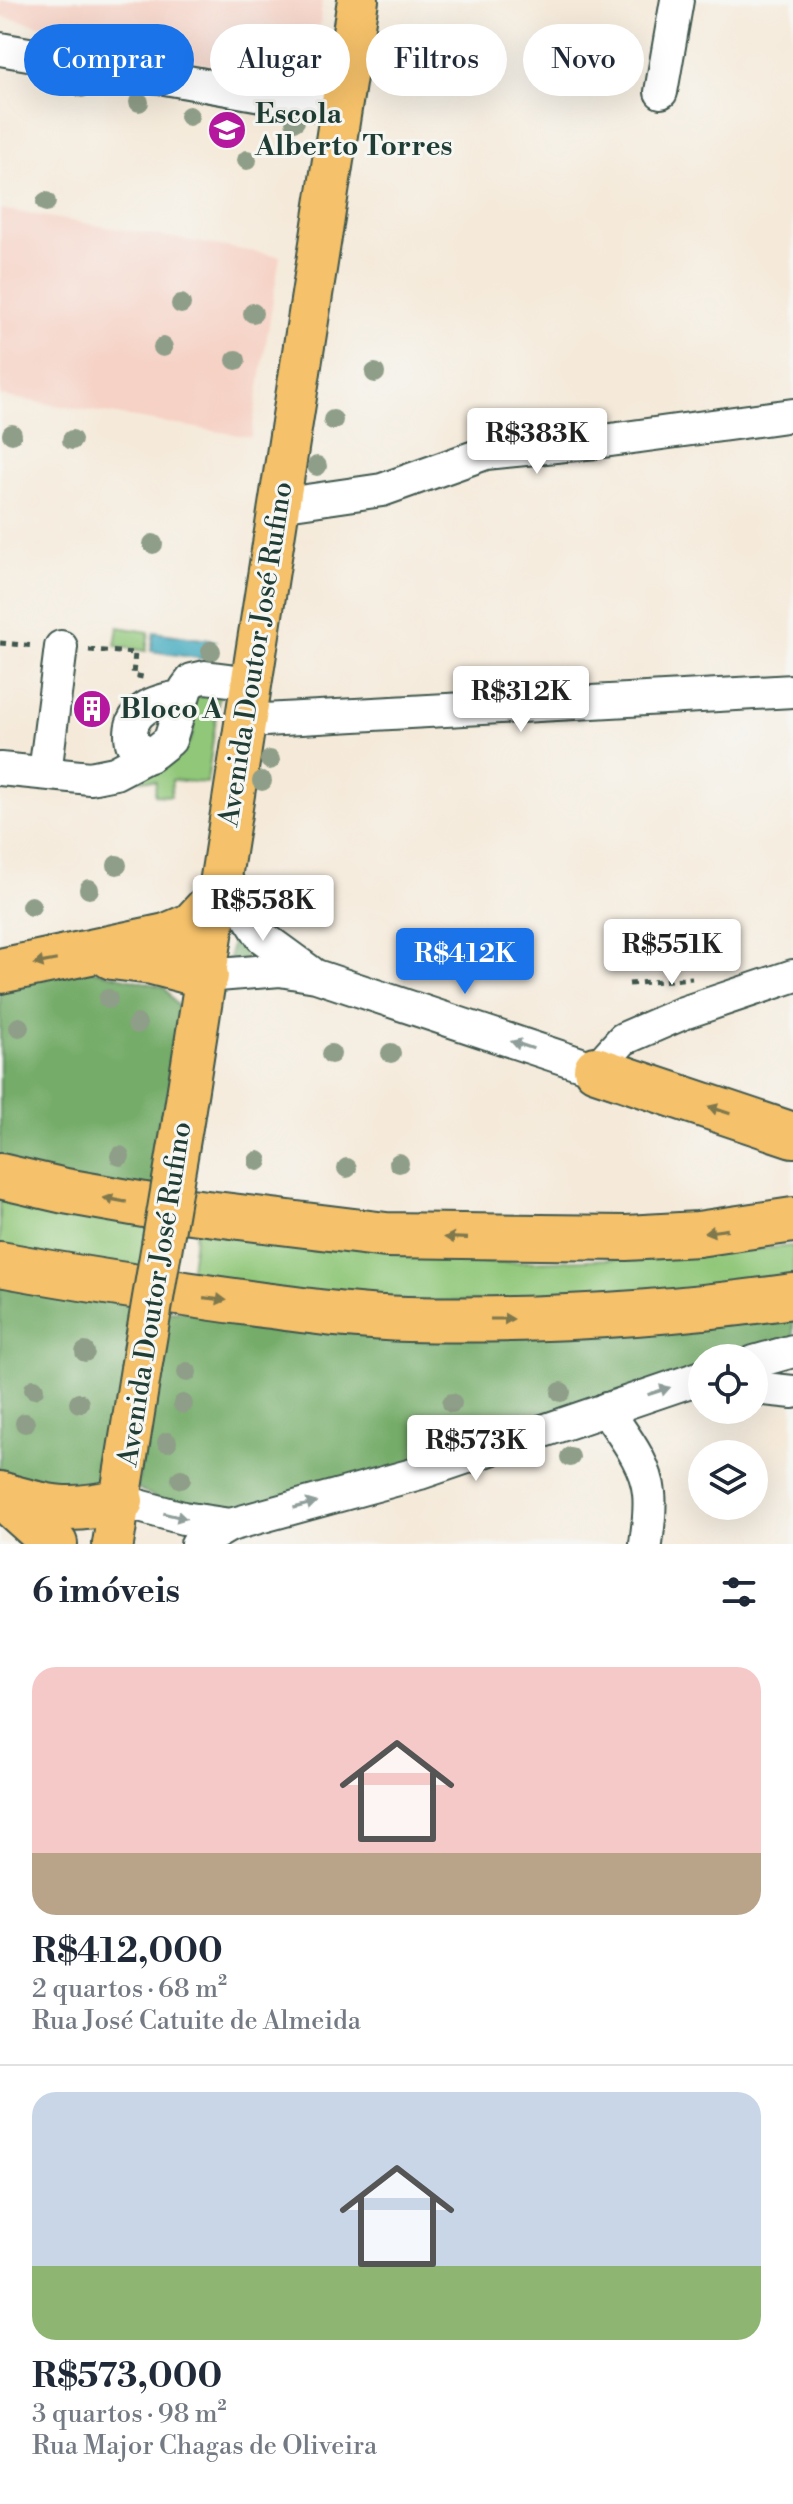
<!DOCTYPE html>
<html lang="pt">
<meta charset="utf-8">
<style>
:root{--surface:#fff;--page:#f2f2f3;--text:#1f2937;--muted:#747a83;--line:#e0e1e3;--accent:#1a73e8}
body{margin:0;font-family:"Libre Bodoni",serif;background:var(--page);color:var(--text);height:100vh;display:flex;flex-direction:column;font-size:30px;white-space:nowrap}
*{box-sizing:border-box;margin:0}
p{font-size:26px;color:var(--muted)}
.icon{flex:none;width:44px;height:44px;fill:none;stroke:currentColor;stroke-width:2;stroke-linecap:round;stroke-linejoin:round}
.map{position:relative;height:1544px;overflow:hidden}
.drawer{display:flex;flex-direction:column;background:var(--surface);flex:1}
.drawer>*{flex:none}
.top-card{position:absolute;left:24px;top:24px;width:746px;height:72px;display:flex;gap:16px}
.controls{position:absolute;left:688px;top:1344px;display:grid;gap:16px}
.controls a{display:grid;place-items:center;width:80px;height:80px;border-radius:50%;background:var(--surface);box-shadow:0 8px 32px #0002;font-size:40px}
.price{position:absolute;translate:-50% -68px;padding:0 18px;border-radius:8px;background:#fff;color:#222;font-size:26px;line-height:52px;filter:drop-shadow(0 2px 4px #0008)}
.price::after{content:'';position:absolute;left:50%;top:48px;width:24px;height:18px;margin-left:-12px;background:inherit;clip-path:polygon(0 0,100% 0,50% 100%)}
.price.selected{background:var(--accent);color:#fff}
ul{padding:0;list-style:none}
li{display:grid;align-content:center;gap:16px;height:424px;padding:0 32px}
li+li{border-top:2px solid var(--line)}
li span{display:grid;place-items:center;height:248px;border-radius:24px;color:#555}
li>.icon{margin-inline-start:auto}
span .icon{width:144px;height:144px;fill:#fffc;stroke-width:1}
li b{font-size:34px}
h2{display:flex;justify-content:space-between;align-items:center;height:96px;padding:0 32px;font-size:34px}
.chip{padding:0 28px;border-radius:36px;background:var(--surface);box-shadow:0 8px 32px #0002;font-size:28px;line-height:72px}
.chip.selected{background:var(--accent);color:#fff}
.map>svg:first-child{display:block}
</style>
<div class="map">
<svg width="793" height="1544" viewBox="0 0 793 1544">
<rect width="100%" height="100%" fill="#f6f6f2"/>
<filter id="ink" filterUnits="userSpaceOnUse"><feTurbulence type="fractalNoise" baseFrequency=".0125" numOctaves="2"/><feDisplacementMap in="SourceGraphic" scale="16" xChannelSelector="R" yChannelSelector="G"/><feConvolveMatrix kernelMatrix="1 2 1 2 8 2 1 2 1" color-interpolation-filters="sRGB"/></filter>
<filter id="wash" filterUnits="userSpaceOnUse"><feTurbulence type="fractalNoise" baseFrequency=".006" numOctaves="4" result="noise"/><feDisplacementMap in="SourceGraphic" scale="32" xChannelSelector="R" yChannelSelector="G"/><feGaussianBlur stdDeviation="1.8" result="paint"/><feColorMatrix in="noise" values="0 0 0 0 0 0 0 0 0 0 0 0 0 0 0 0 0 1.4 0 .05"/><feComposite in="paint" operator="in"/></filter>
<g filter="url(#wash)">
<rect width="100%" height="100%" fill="#f5eada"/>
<g fill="#f6d1c5">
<polygon points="0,0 322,0 315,90 0,16"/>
<polygon points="0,209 280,256 251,437 0,396"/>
</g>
<g fill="#91c779" stroke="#588256" stroke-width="2">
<polygon points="118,627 149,632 146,651 115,646"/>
<path d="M204 692 219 696 207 783 172 780 171 796 155 795 156 781 126 778C144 769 190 755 193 733 195 722 191 713 192 701Z"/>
<polygon points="0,1184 157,1218 142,1291 0,1268"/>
<polygon points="197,1223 492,1263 649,1258 793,1246 793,1285 637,1304 187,1298"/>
</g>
<g fill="#74ac69" stroke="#4a744e" stroke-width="2">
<polygon points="235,920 276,958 229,960"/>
<polygon points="75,966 164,987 186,1018 160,1203 0,1167 0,980"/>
<polygon points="0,1282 146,1305 116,1472 87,1497 0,1480"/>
<polygon points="793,1305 793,1345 749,1358 702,1358 702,1371 301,1507 193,1518 137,1488 168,1311"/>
</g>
<polygon fill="#3ea8be" stroke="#2e7279" stroke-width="2" points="154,632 216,641 203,659 151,651"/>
</g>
<g filter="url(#ink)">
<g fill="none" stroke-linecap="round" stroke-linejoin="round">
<defs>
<g id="minor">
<polyline points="0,49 341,109"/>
<polyline points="661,92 677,0"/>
<polyline points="279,505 382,490 486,453 596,442 793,415"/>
<polyline points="246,721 793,691"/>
<path d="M149 756 132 743C125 709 157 700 183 697"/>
<polyline points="0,769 90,778 115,773 155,752 170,740 186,688 192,680 205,677 252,683"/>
<polyline points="45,773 61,647"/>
<polyline points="222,875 262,937 310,972"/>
<polyline points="206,976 280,970 316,976 596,1069 623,1039 683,1013 793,976"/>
<polyline points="754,1362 793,1351"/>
<polyline points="754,1388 793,1392"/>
<path d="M606 1409C622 1434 646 1462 649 1493 651 1510 648 1527 646 1544"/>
<polyline points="121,1501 183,1518 230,1525"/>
<polyline points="197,1544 230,1525 420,1473 702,1377"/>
</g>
<g id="major">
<polyline points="183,1121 358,0"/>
<polyline points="113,1544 141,1369"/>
</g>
<g id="highway">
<polyline points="112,957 152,962 206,976"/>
<polyline points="0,971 166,936 192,925 218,897"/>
<polyline points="596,1069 793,1135"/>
<polyline points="0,1176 65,1191 150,1206 386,1235 626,1238 698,1234 793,1220"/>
<path d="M0 1264C87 1280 175 1293 263 1305 311 1311 359 1318 407 1319 536 1322 665 1314 793 1296"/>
<path d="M0 1494C50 1509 70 1513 121 1501"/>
<polyline points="5,1499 55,1544"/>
</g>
</defs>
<use href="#minor" stroke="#3f574d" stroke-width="36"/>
<use href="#major" stroke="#3f574d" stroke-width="44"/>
<use href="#highway" stroke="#3f574d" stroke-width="48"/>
<g stroke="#3f574d" stroke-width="5" stroke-dasharray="6 6" stroke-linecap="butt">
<polyline points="0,643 35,646"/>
<polyline points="89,650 135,653 133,675 143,677"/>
<polyline points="629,984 692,978"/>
</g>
<use href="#minor" stroke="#fff" stroke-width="32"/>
<use href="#major" stroke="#f5c16b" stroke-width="40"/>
<use href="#highway" stroke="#f5c16b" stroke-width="44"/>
<defs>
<polyline id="major-bridge" points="141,1369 183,1121"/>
</defs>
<use href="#major-bridge" stroke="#3f574d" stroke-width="44" stroke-linecap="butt"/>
<use href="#major-bridge" stroke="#f5c16b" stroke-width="40"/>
</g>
<g fill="#8f9e88">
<circle cx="82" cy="88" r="10"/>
<circle cx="139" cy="102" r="10"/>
<circle cx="189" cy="116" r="10"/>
<circle cx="295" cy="121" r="10"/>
<circle cx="247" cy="160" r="10"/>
<circle cx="46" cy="202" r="10"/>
<circle cx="181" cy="304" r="10"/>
<circle cx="253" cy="313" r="10"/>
<circle cx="163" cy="347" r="10"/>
<circle cx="236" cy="360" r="10"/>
<circle cx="375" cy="373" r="10"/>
<circle cx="333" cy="420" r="10"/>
<circle cx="12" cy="434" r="10"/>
<circle cx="72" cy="440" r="10"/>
<circle cx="317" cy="466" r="10"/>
<circle cx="153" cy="544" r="10"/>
<circle cx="211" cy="651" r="10"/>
<circle cx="270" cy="760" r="10"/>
<circle cx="262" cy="781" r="10"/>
<circle cx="117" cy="865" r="10"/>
<circle cx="89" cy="889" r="10"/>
<circle cx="31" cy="906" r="10"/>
<circle cx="108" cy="999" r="10"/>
<circle cx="137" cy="1024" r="10"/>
<circle cx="19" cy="1027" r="10"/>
<circle cx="391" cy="1053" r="10"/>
<circle cx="331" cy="1054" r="10"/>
<circle cx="120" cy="1156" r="10"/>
<circle cx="258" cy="1161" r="10"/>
<circle cx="399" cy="1163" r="10"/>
<circle cx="347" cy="1168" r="10"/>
<circle cx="85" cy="1352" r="10"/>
<circle cx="187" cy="1372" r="10"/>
<circle cx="34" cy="1389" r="10"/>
<circle cx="561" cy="1392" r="10"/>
<circle cx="79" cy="1403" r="10"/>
<circle cx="452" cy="1403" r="10"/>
<circle cx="183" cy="1404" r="10"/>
<circle cx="25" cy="1423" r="10"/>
<circle cx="167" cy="1442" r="10"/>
<circle cx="570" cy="1457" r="10"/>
<circle cx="181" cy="1479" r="10"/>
</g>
<defs><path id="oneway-solid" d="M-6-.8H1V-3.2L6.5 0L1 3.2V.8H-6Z" transform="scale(2)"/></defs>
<g fill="#7f784d">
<use href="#oneway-solid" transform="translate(45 962) rotate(169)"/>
<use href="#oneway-solid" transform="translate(719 1110) rotate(-162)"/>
<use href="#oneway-solid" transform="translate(115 1200) rotate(-170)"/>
<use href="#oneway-solid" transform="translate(716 1231) rotate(172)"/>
<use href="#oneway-solid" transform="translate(456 1238) rotate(-178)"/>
<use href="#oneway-solid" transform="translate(215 1299) rotate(7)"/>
<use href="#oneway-solid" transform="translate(502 1319)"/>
</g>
<g fill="#8f9e9a">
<use href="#oneway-solid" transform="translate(522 1045) rotate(-162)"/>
<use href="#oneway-solid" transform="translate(659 1391) rotate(-18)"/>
<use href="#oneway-solid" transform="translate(305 1505) rotate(-15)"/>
<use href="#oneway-solid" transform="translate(175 1516) rotate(13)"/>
</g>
</g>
<defs>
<symbol id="school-disc" viewBox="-11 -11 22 22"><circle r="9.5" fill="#b5179e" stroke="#f6f6f2"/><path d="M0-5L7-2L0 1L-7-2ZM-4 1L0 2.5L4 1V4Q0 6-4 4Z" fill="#fff"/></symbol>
<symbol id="building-disc" viewBox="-11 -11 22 22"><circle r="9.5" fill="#b5179e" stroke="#f6f6f2"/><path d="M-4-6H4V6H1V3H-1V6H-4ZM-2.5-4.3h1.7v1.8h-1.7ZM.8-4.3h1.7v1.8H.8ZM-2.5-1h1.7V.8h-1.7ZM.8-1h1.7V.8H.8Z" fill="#fff"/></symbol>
</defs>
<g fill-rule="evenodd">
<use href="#school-disc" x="205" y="108" width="44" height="44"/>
<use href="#building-disc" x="70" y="687" width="44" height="44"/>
</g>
<g text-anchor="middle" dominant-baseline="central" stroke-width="6" stroke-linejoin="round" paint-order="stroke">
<g font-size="28" font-weight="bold" fill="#1f3d34" stroke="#f6f6f2" text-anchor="start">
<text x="255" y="114">Escola<tspan x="255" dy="32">Alberto Torres</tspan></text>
<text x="120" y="709">Bloco A</text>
</g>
<g font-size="28" fill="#1f3d34" stroke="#f6f6f2">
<text transform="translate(256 654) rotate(-81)">Avenida Doutor José Rufino</text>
<text transform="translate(155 1294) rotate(-81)">Avenida Doutor José Rufino</text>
</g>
</g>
</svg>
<div class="controls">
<a><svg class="icon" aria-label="locate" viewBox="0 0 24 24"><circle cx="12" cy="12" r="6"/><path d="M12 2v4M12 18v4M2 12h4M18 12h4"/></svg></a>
<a><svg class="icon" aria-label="layers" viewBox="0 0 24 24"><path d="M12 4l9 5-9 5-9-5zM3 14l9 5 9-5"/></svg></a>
</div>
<b class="price" style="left:537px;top:476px">R$383K</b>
<b class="price" style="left:521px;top:734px">R$312K</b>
<b class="price" style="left:263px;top:943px">R$558K</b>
<b class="price" style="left:672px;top:987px">R$551K</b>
<b class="price selected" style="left:465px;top:996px">R$412K</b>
<b class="price" style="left:476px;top:1483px">R$573K</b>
<div class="top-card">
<a class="chip selected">Comprar</a>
<a class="chip">Alugar</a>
<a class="chip">Filtros</a>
<a class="chip">Novo</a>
</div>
</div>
<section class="drawer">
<h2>6 imóveis<svg class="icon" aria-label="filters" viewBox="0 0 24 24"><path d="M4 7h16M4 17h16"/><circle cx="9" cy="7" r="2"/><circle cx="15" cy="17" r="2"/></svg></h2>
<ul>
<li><span style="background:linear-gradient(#f6c9c9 75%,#b9a48a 0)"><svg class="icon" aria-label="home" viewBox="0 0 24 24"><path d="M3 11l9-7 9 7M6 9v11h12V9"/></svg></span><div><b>R$412,000</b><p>2 quartos · 68 m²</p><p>Rua José Catuite de Almeida</p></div></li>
<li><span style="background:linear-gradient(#c9d6e8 70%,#8fb573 0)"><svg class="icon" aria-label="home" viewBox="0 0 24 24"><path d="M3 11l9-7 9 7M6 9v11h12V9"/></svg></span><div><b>R$573,000</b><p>3 quartos · 98 m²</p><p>Rua Major Chagas de Oliveira</p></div></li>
</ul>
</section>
